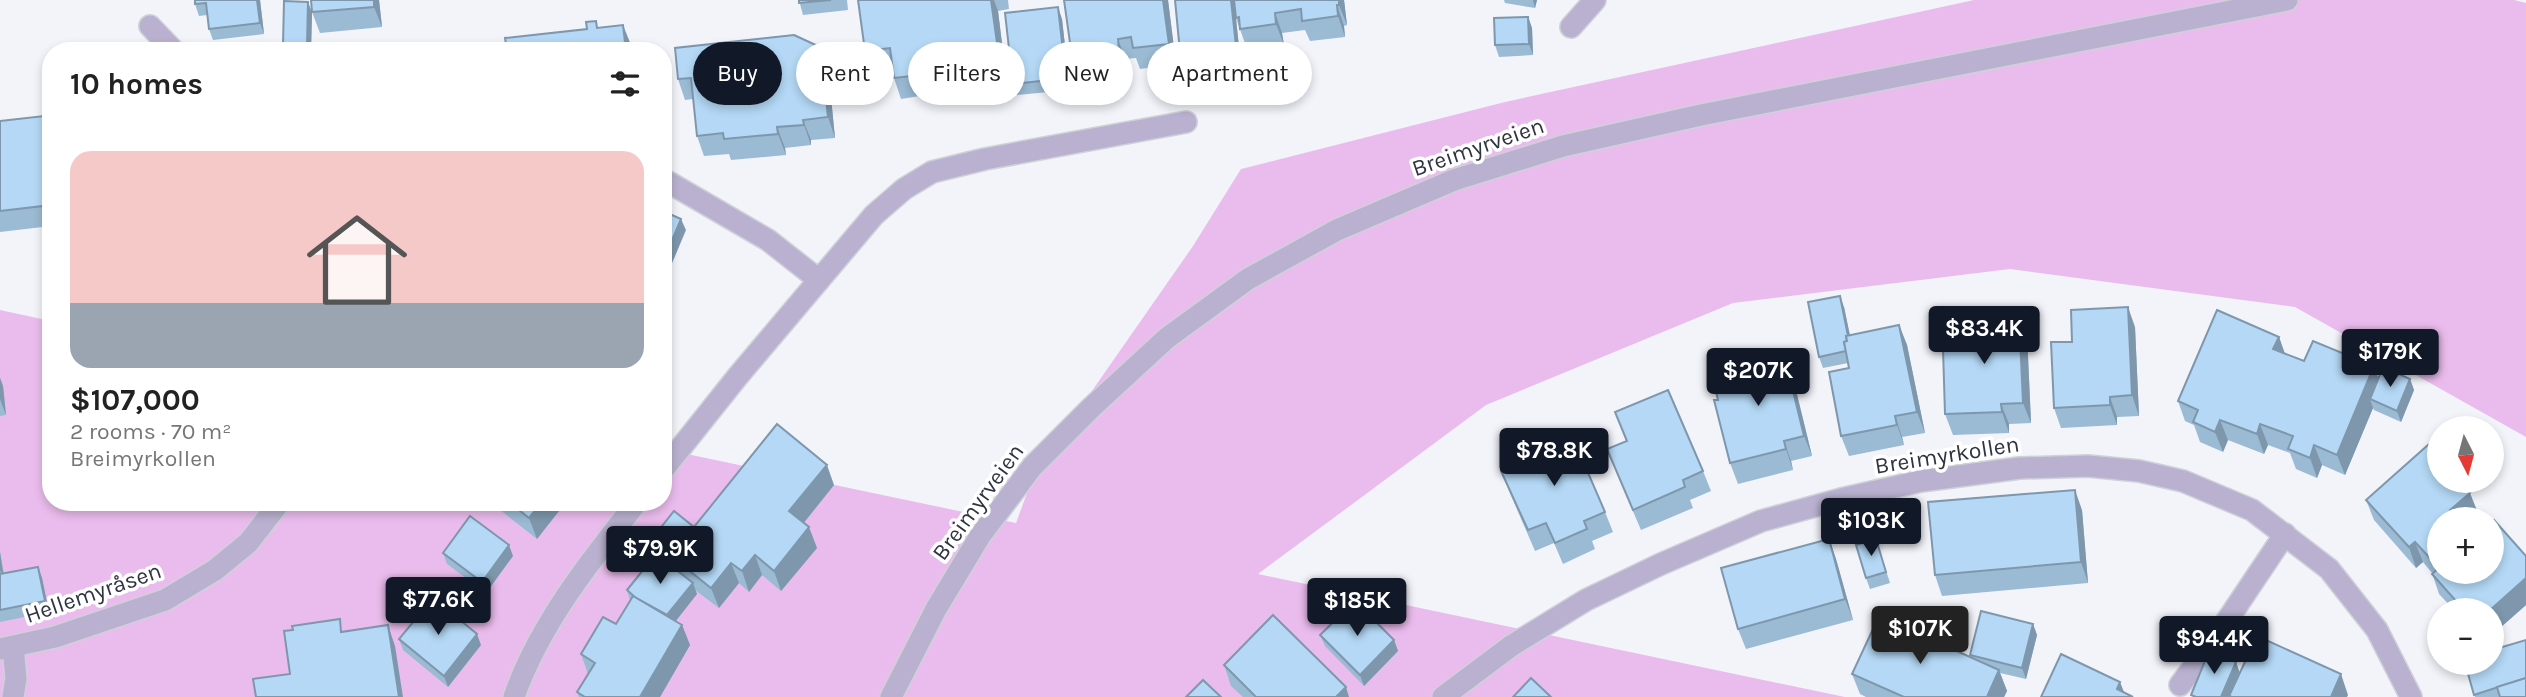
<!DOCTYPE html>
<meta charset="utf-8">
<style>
:root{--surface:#fff;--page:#f2f2f2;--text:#222;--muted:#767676;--line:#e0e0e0;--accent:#111827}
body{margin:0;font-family:Karla,sans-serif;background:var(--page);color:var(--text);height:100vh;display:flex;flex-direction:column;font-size:26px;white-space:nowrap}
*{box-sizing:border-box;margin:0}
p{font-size:23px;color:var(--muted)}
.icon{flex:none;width:38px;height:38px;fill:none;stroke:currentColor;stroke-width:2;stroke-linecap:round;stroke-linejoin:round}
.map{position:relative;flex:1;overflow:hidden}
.sheet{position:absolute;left:42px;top:42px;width:630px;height:469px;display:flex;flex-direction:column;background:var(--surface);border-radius:28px;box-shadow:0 4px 10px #0003}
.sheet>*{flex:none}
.hud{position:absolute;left:693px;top:42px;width:665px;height:63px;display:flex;gap:14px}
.needle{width:46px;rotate:174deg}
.fabs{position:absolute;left:2427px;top:416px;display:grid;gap:14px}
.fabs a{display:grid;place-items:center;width:77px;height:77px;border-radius:50%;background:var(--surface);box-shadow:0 4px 10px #0003;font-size:35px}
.price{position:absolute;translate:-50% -60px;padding:0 16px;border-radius:7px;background:var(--accent);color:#fff;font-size:23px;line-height:46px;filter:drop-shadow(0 2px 4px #0008)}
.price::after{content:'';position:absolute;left:50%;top:42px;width:21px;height:16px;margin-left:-10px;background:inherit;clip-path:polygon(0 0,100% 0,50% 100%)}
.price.active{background:#222;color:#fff}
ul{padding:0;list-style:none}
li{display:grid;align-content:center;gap:14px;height:371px;padding:0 28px}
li+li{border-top:2px solid var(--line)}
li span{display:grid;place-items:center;height:217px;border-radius:21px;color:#555}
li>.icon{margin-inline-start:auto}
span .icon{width:126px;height:126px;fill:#fffc;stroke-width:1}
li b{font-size:30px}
h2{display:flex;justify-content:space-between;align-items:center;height:84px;padding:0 28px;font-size:30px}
.pill{padding:0 24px;border-radius:32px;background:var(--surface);box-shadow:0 4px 10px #0003;font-size:24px;line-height:63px}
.pill.active{background:var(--accent);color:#fff}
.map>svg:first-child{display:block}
</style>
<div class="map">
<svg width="2526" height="697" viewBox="0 0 2526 697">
<rect width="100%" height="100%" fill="#f2f4fa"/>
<polygon fill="#eabced" points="1974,0 2514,0 2526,3 2526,437 2295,307 2010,269 1733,303 1486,405 1258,574 1845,697 0,697 0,310 51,321 51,502 663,502 663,449 1016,523 1034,474 1193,246 1241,169 1505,102"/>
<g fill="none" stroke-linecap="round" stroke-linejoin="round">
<defs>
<g id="minor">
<polyline points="150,26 174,51"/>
<polyline points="1571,27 1595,0"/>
<polyline points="663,179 768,240 819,280"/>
<polyline points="663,470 738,376 874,215 904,189 932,172 985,159 1186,122"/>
<polyline points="0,649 55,637 165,600 215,570 248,543 280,502"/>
<polyline points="2180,685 2220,631 2285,534"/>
<polyline points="13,697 16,678 13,647"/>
<path d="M514 697C539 625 590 561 637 502"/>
<polyline points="891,697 936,609 980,536 1032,467 1092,407 1167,338 1248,279 1337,230 1454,180 1563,146 1701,115 2287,0"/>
<polyline points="1443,697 1511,646 1586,600 1661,564 1761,521 1841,499 1921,481 2020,468 2088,466 2139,471 2183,481 2252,510 2329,569 2377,630 2411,697"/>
</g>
</defs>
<use href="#minor" stroke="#cfd1d9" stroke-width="24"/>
<use href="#minor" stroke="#b9b1cf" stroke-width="21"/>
</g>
<g fill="#9bbad3">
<polygon points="260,0 264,34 213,40 209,29 207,15 199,16 195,4"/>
<polygon points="379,0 382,27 320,33 312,12"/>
<polygon points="799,0 847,0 848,10 803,15"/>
<polygon points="858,0 1008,0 1009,9 998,11 1007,84 980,88 981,95 928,102 926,95 901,99 894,78 892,69 873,71 865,51"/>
<polygon points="1168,0 1176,64 1140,69 1136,58 1125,59 1127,71 1079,78 1072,57"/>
<polygon points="1175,0 1344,0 1347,25 1344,26 1345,37 1310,41 1305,30 1282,33 1284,45 1247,49 1236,18 1240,57 1184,63 1180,52"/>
<polygon points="1504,0 1537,0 1535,8 1505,3"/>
<polygon points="308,2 312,13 311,51 285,51 283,44"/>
<polygon points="1528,17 1532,28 1533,55 1499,57 1495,45"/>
<polygon points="1062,19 1070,90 1017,95 1013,84"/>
<polygon points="828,67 835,138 811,140 811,145 785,148 786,155 731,160 729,154 704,156 697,136 693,99 685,100 678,79"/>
<polygon points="44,116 51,135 51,226 0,232 0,121"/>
<polygon points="1844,307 1850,335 1899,325 1907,345 1925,433 1902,437 1904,445 1849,456 1841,436 1849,368 1848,363 1823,368 1819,357"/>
<polygon points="2019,314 2027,334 2031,423 2009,424 2009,433 1953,435 1945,414 1963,348"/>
<polygon points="2135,327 2139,416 2117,417 2117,425 2061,428 2054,408 2072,342"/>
<polygon points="2279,337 2285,354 2304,361 2374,366 2378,378 2410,379 2414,390 2401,422 2374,410 2373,408 2345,475 2322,465 2317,478 2296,469 2290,453 2268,445 2264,454 2228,440 2223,452 2200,442 2194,425 2185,421 2178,401"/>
<polygon points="1791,370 1812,456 1791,461 1793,470 1738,484 1730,463 1718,400"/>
<polygon points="0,378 3,386 6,415 0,416"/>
<polygon points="1615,412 1703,471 1711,491 1690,500 1693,508 1641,530 1615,469 1607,449 1626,441"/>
<polygon points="1501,471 1605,512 1613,532 1592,541 1595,549 1563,564 1554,543 1535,551 1509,491"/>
<polygon points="834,485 804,523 817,548 781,591 762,575 749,592 739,583 719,608 695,590 697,594 675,621 682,625 690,645 660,697 579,697 577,692 588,674 581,654 616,624 630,601 627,590 656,554 651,540"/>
<polygon points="2366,500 2478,513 2440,520 2440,572 2526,556 2526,605 2492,635 2492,611 2455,611 2439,594 2432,573 2423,562 2416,568 2374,520"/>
<polygon points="490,502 566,502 537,539"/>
<polygon points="2082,510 2088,583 1942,596 1935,575"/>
<polygon points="1829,539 1836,559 1853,620 1746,649 1738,629"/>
<polygon points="1876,539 1890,583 1870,589 1866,578"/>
<polygon points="0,552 4,574 38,567 42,578 49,612 0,622"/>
<polygon points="443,553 513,556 486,593 447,564"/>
<polygon points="2033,624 2037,635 2026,679 2000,673 2007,691 2004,697 1866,697 1860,694 1852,674 1971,657 1970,655"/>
<polygon points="1320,635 1394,640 1398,651 1364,686 1325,646"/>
<polygon points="399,639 481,645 448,687 403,650"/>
<polygon points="2465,663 2526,697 2475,697"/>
<polygon points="1224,665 1349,697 1243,697 1231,686"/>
</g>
<g fill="#7e97ac">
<polygon points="257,0 260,0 264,34 260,23"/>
<polygon points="374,0 379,0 382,27 374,7"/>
<polygon points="991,0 994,0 998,11 1007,84 1000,64"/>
<polygon points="1163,0 1168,0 1176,64 1169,44"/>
<polygon points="1231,0 1234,0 1240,57 1236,46"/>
<polygon points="1339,0 1344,0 1347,25 1339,5"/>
<polygon points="1533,0 1537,0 1535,8"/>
<polygon points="308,2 312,13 311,51 309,51 307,45"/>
<polygon points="1337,5 1344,26 1345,37 1338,16"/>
<polygon points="1058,7 1062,19 1070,90 1066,78"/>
<polygon points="1275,13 1282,33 1284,45 1276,24"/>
<polygon points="1528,17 1532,28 1533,55 1529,44"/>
<polygon points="623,25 631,45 631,51 626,51"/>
<polygon points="1118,39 1125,59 1127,71 1119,51"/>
<polygon points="820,47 828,67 835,138 828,117"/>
<polygon points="973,68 980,88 981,95 974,75"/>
<polygon points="44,116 51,135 51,155 47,143"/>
<polygon points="803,120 811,140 811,145 804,125"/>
<polygon points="777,127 785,148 786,155 778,134"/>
<polygon points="681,219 686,230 665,280 663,276 663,262"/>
<polygon points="1840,296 1844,307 1854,356 1850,345"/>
<polygon points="2128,307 2135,327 2139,416 2132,395"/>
<polygon points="2019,314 2027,334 2031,423 2023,403"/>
<polygon points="1899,325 1907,345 1925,433 1917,412"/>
<polygon points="2279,337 2286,357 2273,349"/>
<polygon points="1783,350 1791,370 1812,456 1804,436"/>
<polygon points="2374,366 2381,386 2370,399 2373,408 2345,475 2337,455"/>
<polygon points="0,378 3,386 6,415 0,399"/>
<polygon points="2410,379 2414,390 2401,422 2397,411"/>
<polygon points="2110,397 2117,417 2117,425 2110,405"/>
<polygon points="2001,404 2009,424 2009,433 2002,412"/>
<polygon points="1895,416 1902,437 1904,445 1897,425"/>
<polygon points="2220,420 2228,440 2223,452 2215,432"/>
<polygon points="2260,424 2268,445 2264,454 2257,434"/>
<polygon points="1784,441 1791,461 1793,470 1786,449"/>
<polygon points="2314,445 2322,465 2317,478 2310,458"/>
<polygon points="827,465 834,485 797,531 789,511"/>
<polygon points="2075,490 2082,510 2088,583 2081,562"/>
<polygon points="2470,493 2478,513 2470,520 2454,520 2450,510"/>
<polygon points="542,502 566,502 537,539 529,518"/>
<polygon points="809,527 817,548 781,591 774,571"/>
<polygon points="1829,539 1836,559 1853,620 1845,599"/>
<polygon points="2415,542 2423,562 2416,568 2409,547"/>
<polygon points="509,545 513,556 486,593 482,582"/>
<polygon points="0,552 5,585 0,570"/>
<polygon points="755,555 762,575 749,592 742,571"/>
<polygon points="731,563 739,583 719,608 711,588"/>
<polygon points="38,567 42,578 49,612 45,601"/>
<polygon points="2526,578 2526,605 2492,635 2492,611 2489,611"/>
<polygon points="693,583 697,594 668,631 663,619"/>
<polygon points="2033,624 2037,635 2026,679 2022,668"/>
<polygon points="388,625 395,646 403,697 399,697"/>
<polygon points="682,625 690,645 660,697 640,697"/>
<polygon points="477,634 481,645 448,687 444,676"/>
<polygon points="1394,640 1398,651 1364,686 1360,675"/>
<polygon points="2236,662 2240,673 2230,697 2221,697"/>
<polygon points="1999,670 2007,691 2004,697 1987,697"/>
<polygon points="2341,674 2348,695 2347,697 2331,697"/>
<polygon points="2120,682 2126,697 2117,689"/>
<polygon points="1346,687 1349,697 1336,697"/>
</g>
<g fill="#b4d8f5" stroke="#7e97ac" stroke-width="2">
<polygon points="195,0 257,0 260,23 209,29 206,3 195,4"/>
<polygon points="311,0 374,0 374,7 312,12"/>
<polygon points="799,0 831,0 799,3"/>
<polygon points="858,0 991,0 1000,64 973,68 974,75 949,78 921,82 920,75 894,78 890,48 865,51"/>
<polygon points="1064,0 1163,0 1169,44 1133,48 1131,37 1118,39 1119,51 1072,57"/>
<polygon points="1175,0 1231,0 1236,46 1180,52"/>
<polygon points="1234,0 1339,0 1339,5 1337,5 1338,16 1302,21 1301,9 1275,13 1276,24 1240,29 1239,17 1236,18"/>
<polygon points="284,1 308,2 307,45 283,44"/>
<polygon points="1058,7 1066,78 1013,84 1005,13"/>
<polygon points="1528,17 1529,44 1495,45 1494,18"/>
<polygon points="596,21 597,28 623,25 626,51 507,51 505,38 587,29 586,22"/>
<polygon points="794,35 820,47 828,117 803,120 804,125 777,127 778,134 724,139 723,133 697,136 691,78 678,79 675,48"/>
<polygon points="44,116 47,143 51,143 51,205 0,211 0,121"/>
<polygon points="663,211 681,219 663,262"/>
<polygon points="1840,296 1848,336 1846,336 1847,341 1844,342 1846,351 1819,357 1808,302"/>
<polygon points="2128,307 2132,395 2110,397 2110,405 2054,408 2051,342 2072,342 2071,310"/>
<polygon points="2217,310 2279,337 2273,349 2304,361 2313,341 2374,366 2337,455 2314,445 2310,458 2288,449 2293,436 2260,424 2257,434 2220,420 2215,432 2193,422 2198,410 2178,401"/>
<polygon points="2019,314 2023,403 2001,404 2002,412 1945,414 1943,349 1963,348 1962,316"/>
<polygon points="1899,325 1917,412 1895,416 1897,425 1841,436 1829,372 1849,368 1844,342 1847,341 1846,336"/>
<polygon points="1783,350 1804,436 1784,441 1786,449 1730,463 1714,400 1718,400 1715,387 1732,383 1727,364"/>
<polygon points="2383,367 2410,379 2397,411 2370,399"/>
<polygon points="1668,390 1703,471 1683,480 1685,487 1633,510 1607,449 1627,441 1615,412"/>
<polygon points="777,424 827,465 789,511 809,527 774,571 755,555 742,571 731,563 711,588 651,540 674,511 694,527"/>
<polygon points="1570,431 1605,512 1584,521 1587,529 1555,543 1546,523 1528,530 1501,471 1521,462 1517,454"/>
<polygon points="2428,445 2440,458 2440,481 2460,481 2470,493 2450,510 2459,520 2440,520 2440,572 2492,572 2492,522 2494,520 2526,556 2526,578 2489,611 2465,611 2432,574 2439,568 2415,542 2409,547 2366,500"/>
<polygon points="2075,490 2081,562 1935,575 1928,502"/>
<polygon points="509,502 542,502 529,518"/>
<polygon points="470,516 509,545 482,582 443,553"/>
<polygon points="1829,539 1845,599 1738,629 1721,568"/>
<polygon points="1876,539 1886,572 1866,578 1856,545"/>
<polygon points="656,554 693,583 667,615 636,598 627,590"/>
<polygon points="38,567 45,601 0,610 0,574"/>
<polygon points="633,596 682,625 640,697 585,697 577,692 595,663 581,654 603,617 616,624"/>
<polygon points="433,598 477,634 444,676 399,639"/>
<polygon points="1355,601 1394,640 1360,675 1320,635"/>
<polygon points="1981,611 2033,624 2022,668 1970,655"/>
<polygon points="1273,615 1346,687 1336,697 1256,697 1224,665"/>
<polygon points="1879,616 1999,670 1987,697 1904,697 1852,674"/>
<polygon points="340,619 341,632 388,625 399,697 256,697 253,679 290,674 284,631 293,630 292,626"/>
<polygon points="2257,636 2341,674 2331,697 2232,697 2229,696"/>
<polygon points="2526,640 2526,678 2474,695 2465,663 2492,663 2492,650"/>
<polygon points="2209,651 2236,662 2221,697 2196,697 2191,695"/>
<polygon points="2061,654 2120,682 2117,689 2133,697 2041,697"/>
<polygon points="1531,678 1551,697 1513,697"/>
<polygon points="2526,678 2526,697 2500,697 2497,687"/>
<polygon points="1203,680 1221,697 1186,697"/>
</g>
<g text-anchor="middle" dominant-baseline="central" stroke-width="7" stroke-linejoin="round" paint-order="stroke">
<g font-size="23" fill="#303440" stroke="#fff">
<text transform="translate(1478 147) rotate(-19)">Breimyrveien</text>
<text transform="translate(1947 455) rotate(-9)">Breimyrkollen</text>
<text transform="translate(978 502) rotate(-54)">Breimyrveien</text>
<text transform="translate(93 593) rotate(-19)">Hellemyråsen</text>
</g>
</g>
</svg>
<div class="fabs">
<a><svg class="needle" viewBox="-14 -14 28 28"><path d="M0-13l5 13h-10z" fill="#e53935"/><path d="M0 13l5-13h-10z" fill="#767676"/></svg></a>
<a>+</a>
<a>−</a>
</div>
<b class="price" style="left:1984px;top:366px">$83.4K</b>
<b class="price" style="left:2390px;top:389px">$179K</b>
<b class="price" style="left:1758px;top:408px">$207K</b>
<b class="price" style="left:1554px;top:488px">$78.8K</b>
<b class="price" style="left:1871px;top:558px">$103K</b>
<b class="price" style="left:660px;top:586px">$79.9K</b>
<b class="price" style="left:438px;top:637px">$77.6K</b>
<b class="price" style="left:1357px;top:638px">$185K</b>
<b class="price active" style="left:1920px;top:666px">$107K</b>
<b class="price" style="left:2214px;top:676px">$94.4K</b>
<div class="hud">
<a class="pill active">Buy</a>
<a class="pill">Rent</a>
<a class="pill">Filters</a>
<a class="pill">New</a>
<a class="pill">Apartment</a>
</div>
<section class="sheet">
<h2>10 homes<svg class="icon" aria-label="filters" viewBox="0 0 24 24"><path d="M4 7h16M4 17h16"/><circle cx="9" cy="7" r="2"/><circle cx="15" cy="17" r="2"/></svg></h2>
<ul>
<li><span style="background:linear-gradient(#f6c9c9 70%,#9aa5b1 0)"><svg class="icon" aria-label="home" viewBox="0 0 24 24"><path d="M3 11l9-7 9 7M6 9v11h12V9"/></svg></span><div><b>$107,000</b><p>2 rooms · 70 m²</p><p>Breimyrkollen</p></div></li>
</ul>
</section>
</div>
